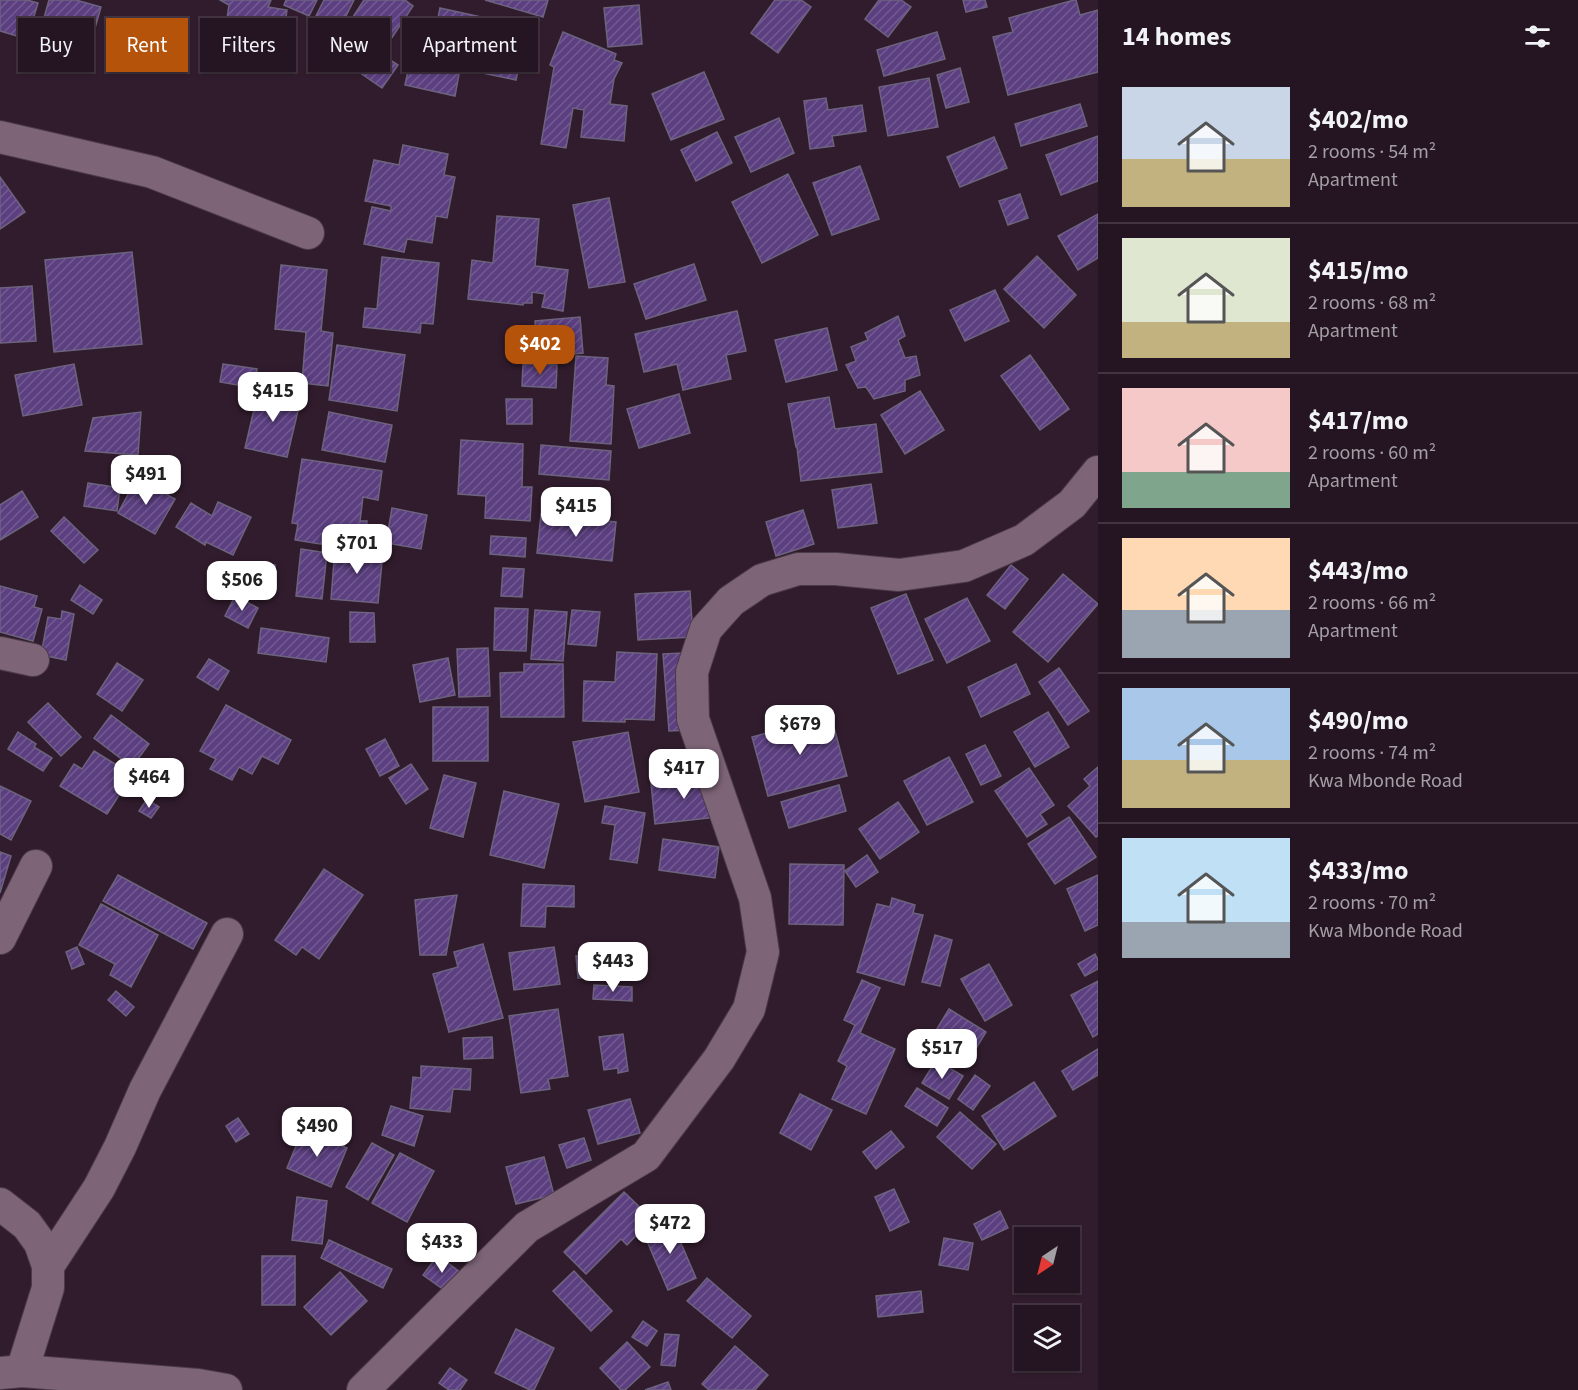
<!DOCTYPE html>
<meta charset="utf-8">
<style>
:root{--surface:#251522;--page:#31222f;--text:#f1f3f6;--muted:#a39fa5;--line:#423440;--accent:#b45309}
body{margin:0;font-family:"Source Sans 3",sans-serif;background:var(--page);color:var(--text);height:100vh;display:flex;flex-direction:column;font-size:22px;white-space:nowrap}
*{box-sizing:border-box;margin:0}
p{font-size:20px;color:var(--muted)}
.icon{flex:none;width:33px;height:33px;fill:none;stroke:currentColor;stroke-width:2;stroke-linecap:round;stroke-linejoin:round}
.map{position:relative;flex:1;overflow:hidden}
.drawer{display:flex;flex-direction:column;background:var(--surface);width:480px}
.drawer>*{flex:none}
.hud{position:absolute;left:18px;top:18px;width:570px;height:54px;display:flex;gap:12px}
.needle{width:39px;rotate:215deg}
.buttons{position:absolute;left:1014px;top:1227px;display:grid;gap:12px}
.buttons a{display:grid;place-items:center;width:66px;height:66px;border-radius:0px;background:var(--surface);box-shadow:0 2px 4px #0004,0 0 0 2px var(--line);font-size:30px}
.price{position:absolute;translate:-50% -51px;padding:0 14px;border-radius:12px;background:#fff;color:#222;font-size:20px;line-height:39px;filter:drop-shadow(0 2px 3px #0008)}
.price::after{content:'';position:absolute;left:50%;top:36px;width:18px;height:14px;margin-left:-9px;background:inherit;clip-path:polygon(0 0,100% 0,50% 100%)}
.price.current{background:var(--accent);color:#fff}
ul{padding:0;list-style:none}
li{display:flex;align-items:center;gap:18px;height:150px;padding:0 24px}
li+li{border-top:2px solid var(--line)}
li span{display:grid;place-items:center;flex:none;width:168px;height:120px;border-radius:0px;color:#555}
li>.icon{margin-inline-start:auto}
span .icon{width:72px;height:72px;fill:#fffc;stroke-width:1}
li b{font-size:26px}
h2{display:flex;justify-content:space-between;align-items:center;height:72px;padding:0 24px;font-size:26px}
.pill{padding:0 21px;border-radius:0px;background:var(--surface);box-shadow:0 2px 4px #0004,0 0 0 2px var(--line);font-size:21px;line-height:54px}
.pill.current{background:var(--accent);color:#fff}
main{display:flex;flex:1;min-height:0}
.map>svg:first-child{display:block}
</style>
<main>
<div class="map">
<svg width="1098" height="1390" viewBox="0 0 1098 1390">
<defs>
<pattern id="building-hatch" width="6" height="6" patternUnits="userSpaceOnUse" patternTransform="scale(1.5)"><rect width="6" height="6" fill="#5b3f80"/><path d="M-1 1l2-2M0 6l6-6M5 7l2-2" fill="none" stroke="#735a92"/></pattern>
</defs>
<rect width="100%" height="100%" fill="#311c2d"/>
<g fill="url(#building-hatch)" stroke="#6d637e" stroke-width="1.5">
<polygon points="0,0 27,0 38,3 27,39 0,31"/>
<polygon points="49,0 76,0 101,7 87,56 37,43"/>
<polygon points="220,0 271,0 268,7 287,10 281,49 224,39 229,5"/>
<polygon points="286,0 317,0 309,16 284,5"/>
<polygon points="324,0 354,0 340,28 316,16"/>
<polygon points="364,0 405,0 413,6 381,54 398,65 382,88 330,52"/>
<polygon points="485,0 548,0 543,17"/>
<polygon points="775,0 801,0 811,7 778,53 751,33"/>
<polygon points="879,0 901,0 911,7 888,37 865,19"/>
<polygon points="963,0 985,0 987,7 966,12"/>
<polygon points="1074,0 1076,0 1080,15 1098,10 1098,72 1008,95 993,37 1013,32 1009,18"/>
<polygon points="639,5 642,44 608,47 604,8"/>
<polygon points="440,8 527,27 516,80 429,62"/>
<polygon points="414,27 430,30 424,66 459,74 455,96 405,85 408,71 406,71"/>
<polygon points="563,32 616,54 614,60 622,63 614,79 610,104 627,106 624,141 581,137 584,110 573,108 566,148 541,144 554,67 550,65"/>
<polygon points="937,32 945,59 884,76 877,50"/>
<polygon points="960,68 969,102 946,108 937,75"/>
<polygon points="704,72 724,119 671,140 652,94"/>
<polygon points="929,78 938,127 888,136 879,87"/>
<polygon points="826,98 828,110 862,105 866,131 832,136 834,146 810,149 804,101"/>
<polygon points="1080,104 1087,126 1021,146 1015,124"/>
<polygon points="779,118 794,153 751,172 735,137"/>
<polygon points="717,132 732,163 696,181 681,150"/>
<polygon points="1098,136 1098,181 1061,195 1046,155"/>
<polygon points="994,137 1007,168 960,187 947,157"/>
<polygon points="403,145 448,154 444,175 455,177 447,218 436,216 432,243 407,239 404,252 364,244 372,207 391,211 391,206 365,201 374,160 399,165"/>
<polygon points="860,166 879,219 832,235 813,183"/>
<polygon points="788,174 818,235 762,263 732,202"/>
<polygon points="0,177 25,212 0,229"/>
<polygon points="1020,194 1028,218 1008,225 999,201"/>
<polygon points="609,198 625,282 589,288 573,205"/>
<polygon points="1098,214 1098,258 1078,270 1058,236"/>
<polygon points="497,216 539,219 535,266 568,270 563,311 542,307 545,294 532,292 532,303 523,303 523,305 468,299 472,260 493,263"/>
<polygon points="132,252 142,344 54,352 45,260"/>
<polygon points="1037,256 1076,295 1044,328 1004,289"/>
<polygon points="382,257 439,263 433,324 421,323 420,333 363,327 365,308 377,309"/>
<polygon points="694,264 706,300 646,319 634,284"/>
<polygon points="281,265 327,270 321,331 333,333 328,386 302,383 306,332 275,329"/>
<polygon points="32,286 36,341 0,343 0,288"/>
<polygon points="995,290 1009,321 965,341 950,310"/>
<polygon points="737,311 746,351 726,355 731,379 683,390 677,364 644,372 635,334"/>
<polygon points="898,316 905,336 898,340 905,358 916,356 920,375 905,380 905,391 874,399 866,387 858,388 846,365 856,361 851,347 868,340 865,333"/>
<polygon points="580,317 583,353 538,357 535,321"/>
<polygon points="827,328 837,370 786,382 775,340"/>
<polygon points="337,345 405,355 397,411 329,400"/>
<polygon points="1030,355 1069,409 1040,430 1001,376"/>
<polygon points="576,356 608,358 606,385 614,386 611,444 570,441"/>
<polygon points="74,364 82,405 23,416 15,375"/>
<polygon points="223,364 257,369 254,388 220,382"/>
<polygon points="523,364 557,365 556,388 522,386"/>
<polygon points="259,388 301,398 287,457 245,448"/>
<polygon points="920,391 944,430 905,454 881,415"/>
<polygon points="679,394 690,433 639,448 627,409"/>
<polygon points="829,397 835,429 876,424 882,472 801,481 797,447 796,447 788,404"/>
<polygon points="506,399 532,399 532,424 507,424"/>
<polygon points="141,412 138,455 85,451 93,418"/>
<polygon points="329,412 392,425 385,462 322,450"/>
<polygon points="461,440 523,444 522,487 532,487 530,521 485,518 486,496 458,494"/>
<polygon points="541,445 611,451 609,480 539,474"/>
<polygon points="302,459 382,471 378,500 363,497 360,521 367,521 363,551 295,540 298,524 292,523"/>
<polygon points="137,478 175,499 155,534 118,513"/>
<polygon points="88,483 120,488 117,511 84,506"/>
<polygon points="871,484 877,523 838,528 832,490"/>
<polygon points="22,491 38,517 0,540 0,505"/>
<polygon points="218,502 251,517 233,555 206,542 205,545 176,527 191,503 212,516"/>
<polygon points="392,508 427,515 421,549 386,543"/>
<polygon points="803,510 814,544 776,556 766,522"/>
<polygon points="541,514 616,522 612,561 537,553"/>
<polygon points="64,517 98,550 84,563 51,531"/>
<polygon points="491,536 526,538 525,557 490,554"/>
<polygon points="335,548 383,552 378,603 331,599"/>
<polygon points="301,549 327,553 322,599 296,596"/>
<polygon points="248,563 275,565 274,591 247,590"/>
<polygon points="1011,565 1028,579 1005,609 987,595"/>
<polygon points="503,568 524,569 522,597 501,596"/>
<polygon points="1063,574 1098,604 1048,662 1013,632"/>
<polygon points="80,585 102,600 93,614 71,600"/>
<polygon points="0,586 37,596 34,607 42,609 33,641 0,632"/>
<polygon points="690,591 693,637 638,640 635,594"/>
<polygon points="906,594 933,660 898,674 871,608"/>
<polygon points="235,596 258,608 248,628 225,616"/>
<polygon points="967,598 990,641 947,663 925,619"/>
<polygon points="495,608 528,609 526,651 494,650"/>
<polygon points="535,610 567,612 563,661 531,659"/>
<polygon points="572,610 600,612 596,646 568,644"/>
<polygon points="62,611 74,614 66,660 41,655 48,617 61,619"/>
<polygon points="350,612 374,613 375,642 350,642"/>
<polygon points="261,628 329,638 326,662 258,653"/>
<polygon points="488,648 490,696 459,697 457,649"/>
<polygon points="617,652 657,654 654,720 625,719 625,722 583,721 584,681 615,682"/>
<polygon points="683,653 689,730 669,731 663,654"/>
<polygon points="448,658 455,695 420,702 413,665"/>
<polygon points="209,659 229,671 218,690 197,677"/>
<polygon points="117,663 143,680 122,711 97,694"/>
<polygon points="524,664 563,664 564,717 501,717 500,673 524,672"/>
<polygon points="1016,664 1030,694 981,717 968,687"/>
<polygon points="1059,668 1089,711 1068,725 1039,682"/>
<polygon points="48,703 81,737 61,756 28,722"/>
<polygon points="226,705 291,740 278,764 262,756 252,774 239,767 232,780 210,769 216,759 200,751"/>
<rect x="433" y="707" width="55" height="54"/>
<polygon points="1048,712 1069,747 1035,767 1014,732"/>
<polygon points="111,715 149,744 132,767 94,738"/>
<polygon points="831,716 847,776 768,796 752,737"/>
<polygon points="18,732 36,744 34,747 52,758 43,771 8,749"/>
<polygon points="628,732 639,792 585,802 573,742"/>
<polygon points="385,739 399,766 380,776 366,749"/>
<polygon points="985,745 1001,776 981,785 966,754"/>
<polygon points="94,751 128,772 116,790 121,792 107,814 60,786 74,764 82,769"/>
<polygon points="949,757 973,802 927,825 904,781"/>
<polygon points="411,764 428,789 406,804 389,778"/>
<polygon points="1098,767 1098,836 1096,837 1068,806 1090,786 1084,779"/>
<polygon points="1029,768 1054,805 1040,814 1047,824 1027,837 995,791"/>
<polygon points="444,775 476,783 463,837 430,828"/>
<polygon points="713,777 717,817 655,824 651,783"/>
<polygon points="839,785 846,811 789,828 781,802"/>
<polygon points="0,786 31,801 11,840 0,834"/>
<polygon points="504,791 559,804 544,868 490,855"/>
<polygon points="147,799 159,807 151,818 139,811"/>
<polygon points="898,802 919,832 880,859 859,829"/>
<polygon points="605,806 645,813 637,863 610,859 615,825 602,823"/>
<polygon points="1069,817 1096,857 1055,884 1028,844"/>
<polygon points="663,839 719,847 715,878 659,870"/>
<polygon points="0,852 11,856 0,893"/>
<polygon points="867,855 878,872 856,887 845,871"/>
<polygon points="790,864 844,865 843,925 789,924"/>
<polygon points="324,869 363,895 319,959 302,947 296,955 275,940"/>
<polygon points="118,875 207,923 193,949 103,901"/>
<polygon points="1098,875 1098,925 1085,931 1067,889"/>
<polygon points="523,884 574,886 574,907 546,906 545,927 521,926"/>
<polygon points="457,895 446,955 420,955 415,900"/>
<polygon points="892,898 915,905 913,913 923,915 904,985 857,972 877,904 890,907"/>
<polygon points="101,904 158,935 131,987 110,975 115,964 79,945"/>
<polygon points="935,935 952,940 940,986 922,982"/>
<polygon points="483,944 503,1018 449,1032 433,974 458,967 454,952"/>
<polygon points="77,947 84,964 72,969 66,952"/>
<polygon points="554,947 560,984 514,990 509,953"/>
<polygon points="1095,954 1098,960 1098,969 1085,976 1078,964"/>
<polygon points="614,955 615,977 578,978 576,956"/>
<polygon points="989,964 1012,1005 985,1021 961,979"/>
<polygon points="862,980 880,988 860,1033 895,1049 866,1114 832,1099 847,1066 838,1061 855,1025 844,1020"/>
<polygon points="1098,981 1098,1034 1093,1037 1071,995"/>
<polygon points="594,985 632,987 632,1001 593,999"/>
<polygon points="116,991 134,1007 126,1016 108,1000"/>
<polygon points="558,1009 568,1076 548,1079 550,1089 521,1093 509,1016"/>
<polygon points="949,1009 986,1032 969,1060 932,1037"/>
<polygon points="623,1034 628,1071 618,1073 618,1068 604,1070 599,1037"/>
<polygon points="492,1037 493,1058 464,1059 463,1038"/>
<polygon points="1098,1049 1098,1075 1073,1090 1062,1071"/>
<polygon points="936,1060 963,1076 949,1099 922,1083"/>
<polygon points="421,1066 471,1069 470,1090 453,1089 450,1112 410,1108 413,1077 421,1078"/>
<polygon points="975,1075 990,1086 973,1110 958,1099"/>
<polygon points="1034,1082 1056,1116 1004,1150 982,1116"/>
<polygon points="917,1088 948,1108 937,1126 905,1106"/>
<polygon points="800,1094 832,1110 811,1150 780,1133"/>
<polygon points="630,1099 640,1133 598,1144 588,1110"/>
<polygon points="391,1106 423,1116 414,1146 382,1135"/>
<polygon points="960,1112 996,1144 972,1169 937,1137"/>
<polygon points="238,1118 249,1134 236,1142 226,1126"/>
<polygon points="303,1129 347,1148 331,1187 287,1168"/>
<polygon points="891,1131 904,1147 876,1169 863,1152"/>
<polygon points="584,1138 591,1160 567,1168 559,1145"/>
<polygon points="372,1143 394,1155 368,1200 346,1187"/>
<polygon points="400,1153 434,1171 407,1222 372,1203"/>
<polygon points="544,1157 554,1195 516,1204 506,1167"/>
<polygon points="894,1189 909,1222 890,1231 875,1197"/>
<polygon points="624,1192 652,1219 627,1245 621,1239 586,1274 564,1252"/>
<polygon points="297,1197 327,1201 322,1244 292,1240"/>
<polygon points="1000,1211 1008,1228 982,1240 974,1224"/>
<polygon points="671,1220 696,1278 668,1290 643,1232"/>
<polygon points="944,1238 973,1243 968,1270 939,1265"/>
<polygon points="329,1240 392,1269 383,1288 321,1258"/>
<polygon points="438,1255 461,1273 447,1292 423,1275"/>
<rect x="262" y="1256" width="33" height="49"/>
<polygon points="574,1271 612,1311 591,1331 553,1291"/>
<polygon points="340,1272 367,1301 331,1335 304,1307"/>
<polygon points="707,1278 751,1316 732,1338 687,1301"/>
<polygon points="921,1291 923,1312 878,1317 876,1296"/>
<polygon points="643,1321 657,1331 647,1346 632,1337"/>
<polygon points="516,1329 554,1348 534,1390 530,1390 495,1373"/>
<polygon points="665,1334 679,1335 675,1366 661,1365"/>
<polygon points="627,1342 650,1367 625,1390 621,1390 600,1368"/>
<polygon points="735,1346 768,1375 755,1390 709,1390 702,1384"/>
<polygon points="450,1368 467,1380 460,1390 449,1390 439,1383"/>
<polygon points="668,1382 671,1390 645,1390"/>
</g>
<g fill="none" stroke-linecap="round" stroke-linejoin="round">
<defs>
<g id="street">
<polyline points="0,137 152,172 308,233"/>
<polyline points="0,653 33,660"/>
<polyline points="0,938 36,866"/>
<polyline points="0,1204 27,1225 40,1243 48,1266 48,1288 22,1371"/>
<polyline points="48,1266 99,1188 120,1147 145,1090 227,934"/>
<polyline points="0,1373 22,1371 198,1385 226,1390"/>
<polyline points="363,1390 527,1227 646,1156 719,1059 749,1009 763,952 755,898 693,719 692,672 706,629 731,601 762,580 798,569 836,569 899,575 964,566 1024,540 1072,504 1098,472"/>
</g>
</defs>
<use href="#street" stroke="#4b3a48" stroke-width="34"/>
<use href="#street" stroke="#7d6477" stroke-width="32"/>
</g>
</svg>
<div class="buttons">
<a><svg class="needle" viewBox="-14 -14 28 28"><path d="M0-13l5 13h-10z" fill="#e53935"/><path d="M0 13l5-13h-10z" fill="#a39fa5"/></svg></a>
<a><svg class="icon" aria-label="layers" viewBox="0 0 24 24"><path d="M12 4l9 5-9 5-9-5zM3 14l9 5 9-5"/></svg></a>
</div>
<b class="price current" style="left:540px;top:376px">$402</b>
<b class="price" style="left:273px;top:423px">$415</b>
<b class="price" style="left:146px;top:506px">$491</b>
<b class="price" style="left:576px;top:538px">$415</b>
<b class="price" style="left:357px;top:575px">$701</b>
<b class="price" style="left:242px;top:612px">$506</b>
<b class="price" style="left:800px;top:756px">$679</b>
<b class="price" style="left:684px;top:800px">$417</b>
<b class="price" style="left:149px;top:809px">$464</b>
<b class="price" style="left:613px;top:993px">$443</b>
<b class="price" style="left:942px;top:1080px">$517</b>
<b class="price" style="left:317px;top:1158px">$490</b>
<b class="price" style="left:670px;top:1255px">$472</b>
<b class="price" style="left:442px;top:1274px">$433</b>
<div class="hud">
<a class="pill">Buy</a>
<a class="pill current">Rent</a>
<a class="pill">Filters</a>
<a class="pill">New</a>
<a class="pill">Apartment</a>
</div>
</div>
<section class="drawer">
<h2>14 homes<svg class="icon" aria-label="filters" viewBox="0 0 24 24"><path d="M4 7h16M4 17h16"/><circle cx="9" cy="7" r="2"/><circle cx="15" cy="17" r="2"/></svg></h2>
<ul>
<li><span style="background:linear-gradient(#c9d6e8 60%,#c2b280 0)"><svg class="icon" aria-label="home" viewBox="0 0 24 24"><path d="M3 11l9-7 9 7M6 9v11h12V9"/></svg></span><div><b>$402/mo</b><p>2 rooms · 54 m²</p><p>Apartment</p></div></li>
<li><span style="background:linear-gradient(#dfe7d0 70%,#c2b280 0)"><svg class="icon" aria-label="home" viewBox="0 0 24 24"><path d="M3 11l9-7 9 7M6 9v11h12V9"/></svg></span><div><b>$415/mo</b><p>2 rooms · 68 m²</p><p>Apartment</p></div></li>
<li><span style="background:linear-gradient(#f6c9c9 70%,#7fa58c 0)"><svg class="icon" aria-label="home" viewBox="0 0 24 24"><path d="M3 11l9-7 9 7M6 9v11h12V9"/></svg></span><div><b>$417/mo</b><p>2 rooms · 60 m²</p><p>Apartment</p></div></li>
<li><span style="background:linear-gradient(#ffd9b3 60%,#9aa5b1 0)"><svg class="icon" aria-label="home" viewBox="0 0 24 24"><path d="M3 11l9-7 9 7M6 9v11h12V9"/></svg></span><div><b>$443/mo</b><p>2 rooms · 66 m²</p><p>Apartment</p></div></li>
<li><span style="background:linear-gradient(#a9c7e8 60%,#c2b280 0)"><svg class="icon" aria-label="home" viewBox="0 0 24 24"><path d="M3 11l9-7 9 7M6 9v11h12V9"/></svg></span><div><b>$490/mo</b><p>2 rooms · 74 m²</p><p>Kwa Mbonde Road</p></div></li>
<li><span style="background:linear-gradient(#bfe0f5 70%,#9aa5b1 0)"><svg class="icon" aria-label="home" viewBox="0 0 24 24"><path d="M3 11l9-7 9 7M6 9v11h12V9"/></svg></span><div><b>$433/mo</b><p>2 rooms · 70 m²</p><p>Kwa Mbonde Road</p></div></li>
</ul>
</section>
</main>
